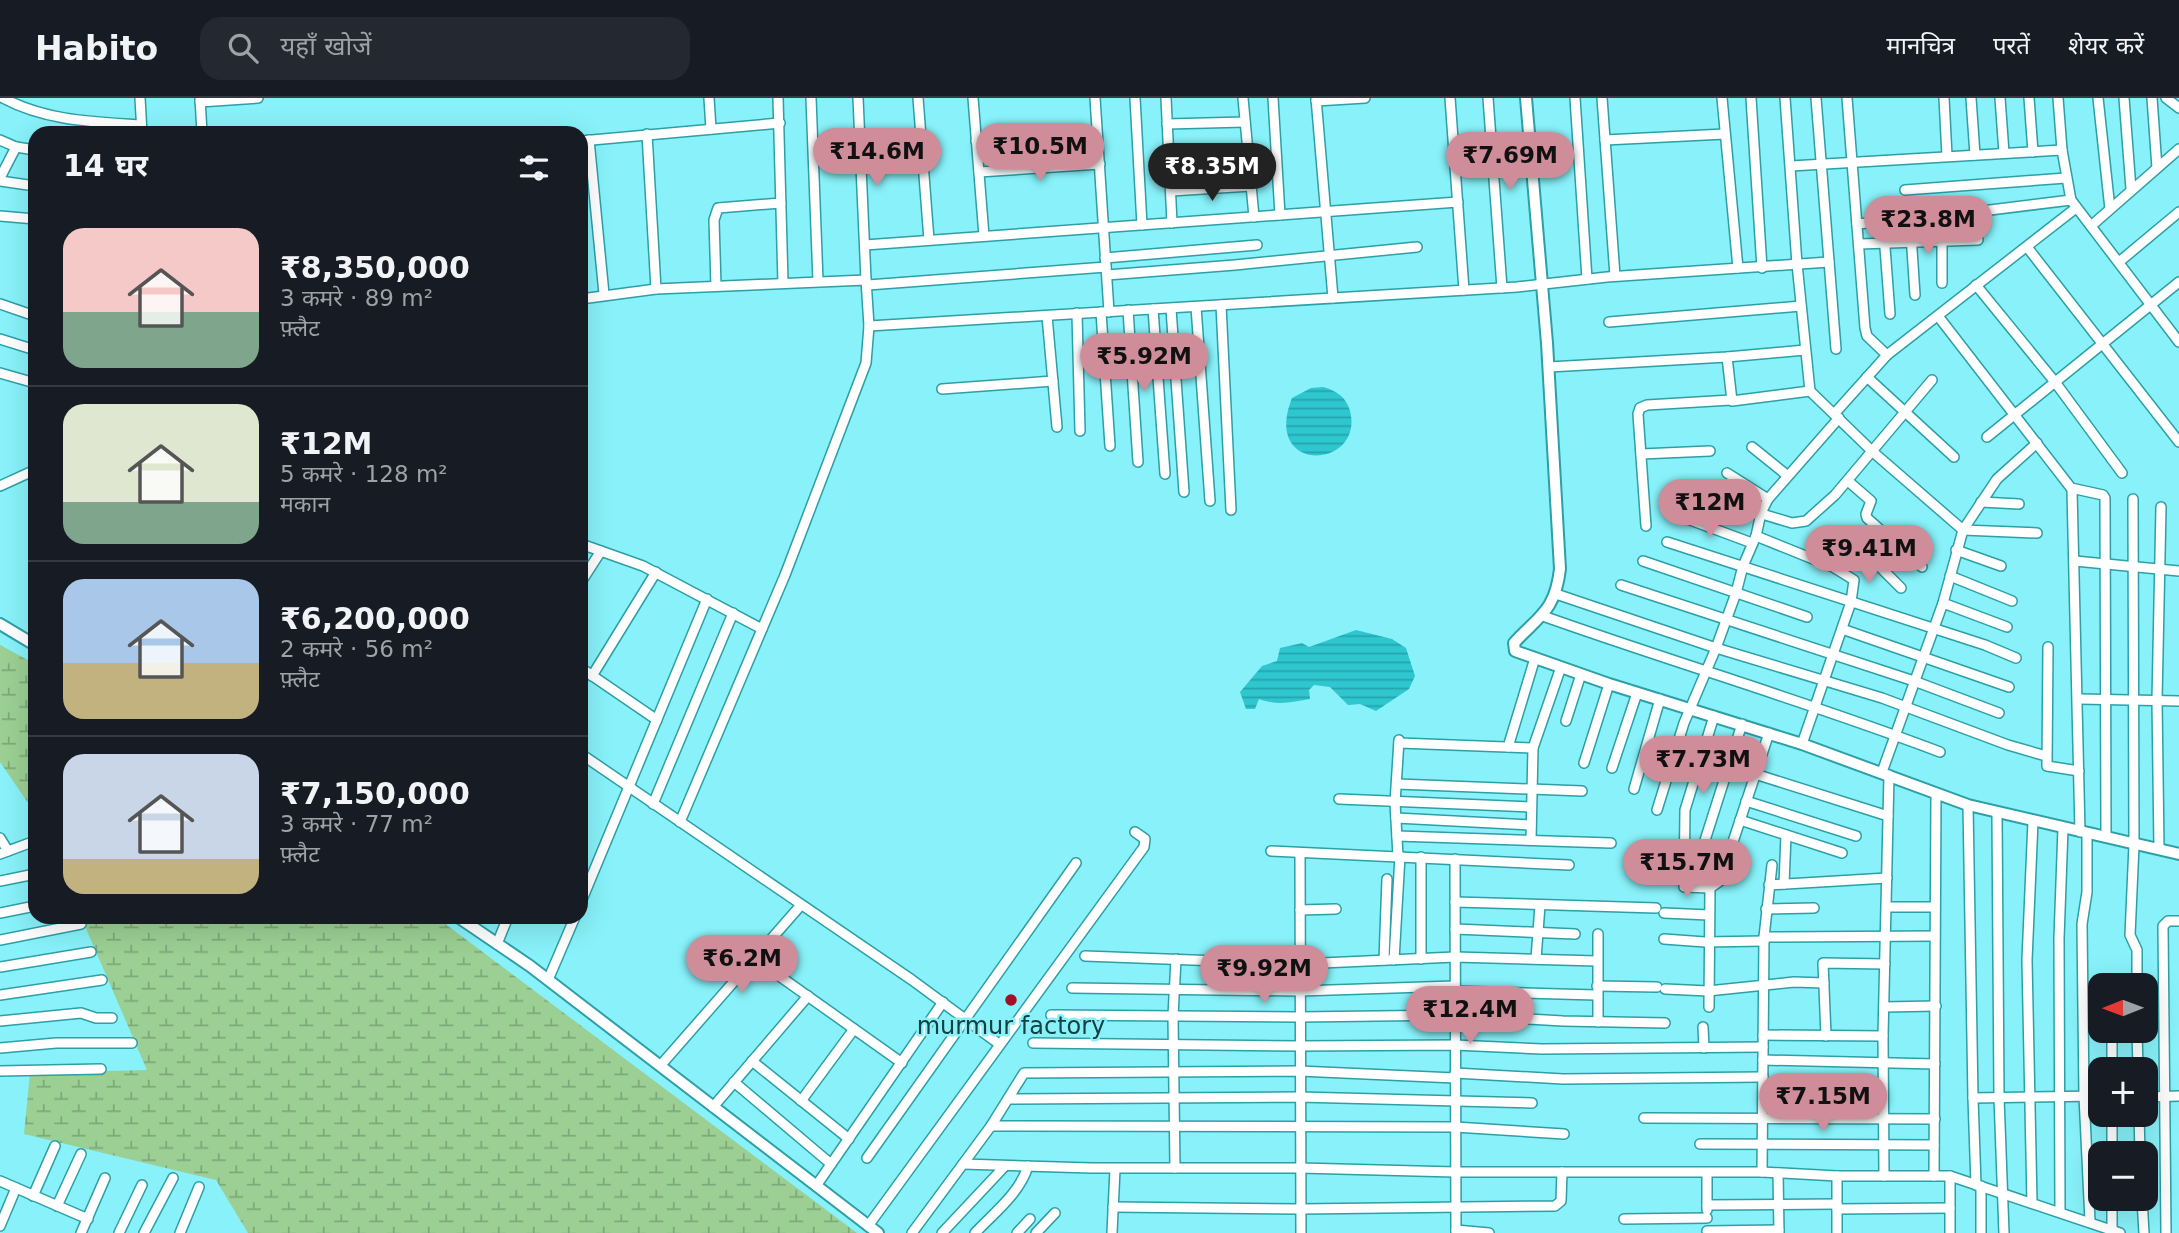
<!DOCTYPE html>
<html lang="hi">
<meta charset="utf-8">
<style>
:root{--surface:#171b24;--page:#242831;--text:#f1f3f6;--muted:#9ea1a6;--line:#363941;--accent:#cf8c99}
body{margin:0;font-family:"DejaVu Sans","Noto Sans Devanagari",sans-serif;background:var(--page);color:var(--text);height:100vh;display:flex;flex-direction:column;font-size:26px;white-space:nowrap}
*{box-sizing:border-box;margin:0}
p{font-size:23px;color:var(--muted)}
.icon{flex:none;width:38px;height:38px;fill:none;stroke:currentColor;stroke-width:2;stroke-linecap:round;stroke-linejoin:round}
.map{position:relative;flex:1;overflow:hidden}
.drawer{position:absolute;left:28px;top:28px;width:560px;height:798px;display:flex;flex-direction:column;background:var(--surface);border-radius:21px;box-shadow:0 7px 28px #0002}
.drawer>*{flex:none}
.needle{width:46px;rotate:269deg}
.controls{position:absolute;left:2088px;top:875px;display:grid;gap:14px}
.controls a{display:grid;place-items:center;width:70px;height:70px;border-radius:14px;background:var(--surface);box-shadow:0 7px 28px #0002;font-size:35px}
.price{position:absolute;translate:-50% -60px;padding:0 16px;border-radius:24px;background:var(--accent);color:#111;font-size:23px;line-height:46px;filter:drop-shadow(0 2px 4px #0008)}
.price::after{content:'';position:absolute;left:50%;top:42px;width:21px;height:16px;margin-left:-10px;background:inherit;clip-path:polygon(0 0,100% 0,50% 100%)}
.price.selected{background:#222;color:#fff}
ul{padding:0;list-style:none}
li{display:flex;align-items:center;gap:21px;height:175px;padding:0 35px}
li+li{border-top:2px solid var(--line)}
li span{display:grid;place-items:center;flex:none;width:196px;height:140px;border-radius:21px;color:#555}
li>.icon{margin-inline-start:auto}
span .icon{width:84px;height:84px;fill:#fffc;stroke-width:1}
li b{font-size:30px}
h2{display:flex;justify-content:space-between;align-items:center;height:84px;padding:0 35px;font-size:30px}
header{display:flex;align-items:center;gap:42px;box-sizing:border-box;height:98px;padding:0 35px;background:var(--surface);border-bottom:2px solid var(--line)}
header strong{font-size:33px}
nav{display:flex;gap:38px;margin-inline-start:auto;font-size:24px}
.search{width:490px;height:63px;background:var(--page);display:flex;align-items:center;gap:18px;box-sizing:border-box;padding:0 24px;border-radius:21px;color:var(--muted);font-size:26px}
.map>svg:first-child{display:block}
</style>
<header>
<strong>Habito</strong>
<div class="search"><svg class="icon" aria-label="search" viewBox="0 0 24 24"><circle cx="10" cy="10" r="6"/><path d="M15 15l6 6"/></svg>यहाँ खोजें</div>
<nav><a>मानचित्र</a><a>परतें</a><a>शेयर करें</a></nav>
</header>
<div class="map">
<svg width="2179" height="1135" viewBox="0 0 2179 1135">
<defs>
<pattern id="wetland-marsh" width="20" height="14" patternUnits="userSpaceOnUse" patternTransform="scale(1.75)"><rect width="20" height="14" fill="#9bcf93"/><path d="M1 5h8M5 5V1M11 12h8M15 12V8" fill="none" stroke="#7da97a"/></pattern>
<pattern id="water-rules" width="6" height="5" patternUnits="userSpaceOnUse" patternTransform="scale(1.75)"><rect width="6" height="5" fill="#2ec7d0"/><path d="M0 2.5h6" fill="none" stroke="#26a3aa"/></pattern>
</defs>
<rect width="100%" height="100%" fill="#88f1f9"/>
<g fill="url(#wetland-marsh)">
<polygon points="0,547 35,566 35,715 0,664"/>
<polygon points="81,819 436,819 857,1135 248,1135 216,1082 24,1036 30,975 147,972"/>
</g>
<g fill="url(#water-rules)">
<path d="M1323 289C1337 293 1346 299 1350 313 1365 371 1261 378 1292 300L1311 290Z"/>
<path d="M1356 532 1392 541 1406 550 1415 578 1409 591 1376 613 1360 606 1348 607 1330 589 1314 587 1309 592 1310 601C1293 604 1277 608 1259 601L1255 611H1246L1240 594 1262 568 1277 563 1280 550 1302 545 1309 549Z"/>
</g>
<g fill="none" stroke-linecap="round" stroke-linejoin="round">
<defs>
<g id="minor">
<path d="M3 0C46 23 94 24 141 27"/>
<polyline points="140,0 142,35"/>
<polyline points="200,0 202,35"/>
<polyline points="709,0 711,31"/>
<polyline points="778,0 783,185"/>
<polyline points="811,0 818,183"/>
<polyline points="858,0 866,182"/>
<polyline points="918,0 929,142"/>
<polyline points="973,0 984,138"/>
<polyline points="1095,0 1109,214"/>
<polyline points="1135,0 1142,127"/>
<polyline points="1166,0 1172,125"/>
<polyline points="1243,0 1254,119"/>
<polyline points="1273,0 1280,117"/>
<polyline points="1316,0 1333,200"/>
<polyline points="1450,0 1464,192"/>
<polyline points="1488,0 1502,190"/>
<polyline points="1575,0 1587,181"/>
<polyline points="1602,0 1615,178"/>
<polyline points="1722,0 1738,170"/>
<polyline points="1751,0 1762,170"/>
<polyline points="1785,0 1797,166 1810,293 1873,354 1963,432 2037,435"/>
<polyline points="1816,0 1836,251"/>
<polyline points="1847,0 1865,230 1867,238 1887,257"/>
<polyline points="1944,0 1947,58"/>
<polyline points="1971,0 1975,57"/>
<polyline points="2000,0 2004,55"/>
<polyline points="2029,0 2033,54"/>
<polyline points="2058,0 2062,52 2071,102 2179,244"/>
<polyline points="2098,0 2110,111"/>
<polyline points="2124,0 2131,91"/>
<polyline points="2152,0 2157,70"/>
<polyline points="2166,0 2179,10"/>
<polyline points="1316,3 1365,0"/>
<polyline points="200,4 258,0"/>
<polyline points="1167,26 1245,24"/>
<polyline points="647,36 656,191"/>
<polyline points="0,42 16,49 0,80"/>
<polyline points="589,42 604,196"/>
<polyline points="1605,42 1725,36"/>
<polyline points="581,43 780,25"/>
<polyline points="976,43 1096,34"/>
<polyline points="16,49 35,52"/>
<polyline points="1169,61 1248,56"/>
<polyline points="1791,68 2062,52"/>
<polyline points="979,74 1100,66"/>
<polyline points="0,83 35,88"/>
<polyline points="1905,92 2066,80"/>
<polyline points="1171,93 1251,88"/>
<polyline points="0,118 35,121"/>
<polyline points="1910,121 1915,197"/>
<polyline points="1883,123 1890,216"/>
<polyline points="1857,126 1942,118 2071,102"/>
<polyline points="2091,128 2179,51"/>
<polyline points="1942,144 1942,185"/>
<polyline points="1859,146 1978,142"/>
<polyline points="865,147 1458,104"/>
<polyline points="2027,149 2179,344"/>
<polyline points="1105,160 1257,147"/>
<polyline points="2119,164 2179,114"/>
<polyline points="1107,177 1235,167 1417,149"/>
<polyline points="868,187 1106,169"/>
<polyline points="1976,187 2055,284 2122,375"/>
<polyline points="716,188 714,122 718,110 781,105"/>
<polyline points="581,201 656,191 866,182 869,228 1517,189 1607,179 1829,164"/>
<polyline points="0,206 35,218"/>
<polyline points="1221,207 1231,412"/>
<polyline points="1196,209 1210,403"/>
<polyline points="1153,211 1165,376"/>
<polyline points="1171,211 1184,394"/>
<polyline points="1128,212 1138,364"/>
<polyline points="1101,214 1110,348"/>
<polyline points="1077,215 1080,333"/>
<polyline points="1047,218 1057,329"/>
<polyline points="1938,218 2071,390 2103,397 2105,400 2106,739"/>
<polyline points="1609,224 1801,208"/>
<polyline points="0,241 35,252"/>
<polyline points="1727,259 1732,303 1810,293"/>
<polyline points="1549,269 1727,259 1805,252"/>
<polyline points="0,275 35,285"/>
<polyline points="1867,279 1954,359"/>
<polyline points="942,291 1053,283"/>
<polyline points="1835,315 1887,257 2076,110"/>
<polyline points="1987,339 2179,184"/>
<polyline points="1752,349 1788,378"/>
<polyline points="1641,356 1710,353"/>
<polyline points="1727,375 1768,401"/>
<polyline points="1848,383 1871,403 1866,416 1867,420 1922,469"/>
<polyline points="0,388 35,372"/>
<polyline points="2072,392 2080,734"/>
<polyline points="1702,398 1792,425 1806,423 1835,397 1932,282"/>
<polyline points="2133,401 2134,747 2130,837 2137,852 2137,887"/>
<polyline points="1981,404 2019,406"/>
<polyline points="1682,419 1752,445"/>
<polyline points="1646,428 1638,316 1640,310 1647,307 1731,302"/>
<polyline points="1886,437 1871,454 1870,459 1901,490"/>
<polyline points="1756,438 1833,469 1854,482 1851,504 1802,646"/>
<polyline points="1667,444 1985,547 2016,560"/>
<polyline points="581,446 643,468 762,531"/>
<polyline points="1956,452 2001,468"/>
<polyline points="1643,463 1807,519"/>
<polyline points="2075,463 2179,473"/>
<polyline points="1950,478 2012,503"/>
<polyline points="581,484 601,453"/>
<polyline points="1621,487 1914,583 1999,615"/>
<polyline points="1556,496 1716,550 1882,600 2008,647 2046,658"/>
<polyline points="1943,505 2007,529"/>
<path d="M1543 518C1675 565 1809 604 1940 654"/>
<polyline points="1842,531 2009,589"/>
<polyline points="2048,549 2047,668 2079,673"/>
<polyline points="581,570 657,622"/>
<polyline points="592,578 656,474"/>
<polyline points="2079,601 2179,603"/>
<polyline points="1566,623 1581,576"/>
<polyline points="1399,645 1533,650"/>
<polyline points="1508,649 1535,560"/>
<polyline points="581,656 912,882 999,946"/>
<polyline points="1584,665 1609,586"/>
<polyline points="1612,670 1637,595"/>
<polyline points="1882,674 1943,505 1963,432 1997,381 2037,345"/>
<polyline points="1755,676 1888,718"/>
<polyline points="1397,686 1582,693"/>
<polyline points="1634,691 1660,601"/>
<polyline points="1339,701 1531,709"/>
<polyline points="1746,703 1856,738"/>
<polyline points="653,706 733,515"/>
<polyline points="1968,707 1973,1000 1976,1087"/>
<polyline points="1657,712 1684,625 1716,550 1736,495 1743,468 1756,438 1761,415 1768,401 1839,320"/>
<polyline points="1997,715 1999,999 2004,1135"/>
<polyline points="1396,720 1531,727"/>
<polyline points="1740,722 1842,755"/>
<polyline points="680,724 785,477 866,265 869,228"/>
<polyline points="2087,735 2087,794 2082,826 2084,998 2090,1123"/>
<polyline points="1397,738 1611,745"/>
<polyline points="0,740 8,753"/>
<polyline points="1531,742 1533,650 1561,569"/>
<polyline points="2159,751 2157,602 2161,409"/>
<polyline points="1271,753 1569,767"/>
<polyline points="1300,755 1301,1135"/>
<polyline points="0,756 35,743"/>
<polyline points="1398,758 1395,705 1399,642"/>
<polyline points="1700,758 1742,626"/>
<polyline points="1455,761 1456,1135"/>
<polyline points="0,783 35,776"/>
<polyline points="1784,786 1786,737"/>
<polyline points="1769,787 1887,780"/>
<polyline points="1710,790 1684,789 1685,712 1714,618"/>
<polyline points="581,804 707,501"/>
<polyline points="1455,804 1656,810"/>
<polyline points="1887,809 1935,809"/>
<polyline points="1766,811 1814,810"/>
<polyline points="1300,812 1336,811"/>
<polyline points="0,815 35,808"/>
<polyline points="1664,815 1709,817"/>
<polyline points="1455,831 1575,836"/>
<polyline points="1598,836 1598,924"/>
<polyline points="1764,839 1935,838"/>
<polyline points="1664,841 1705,844 1764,843"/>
<polyline points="0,842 81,826"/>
<polyline points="497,846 508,819"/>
<polyline points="1085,858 1300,866 1455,859 1597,863"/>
<polyline points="754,860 902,965"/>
<polyline points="1421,861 1421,759"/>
<polyline points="1536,861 1540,807"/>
<polyline points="1384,862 1387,781"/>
<polyline points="1394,862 1400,758"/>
<polyline points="0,869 91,854"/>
<polyline points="548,882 575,819"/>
<polyline points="1597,888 1657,889"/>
<polyline points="1072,890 1300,893 1455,888"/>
<polyline points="1665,891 1708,893 1794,884 1824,885"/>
<polyline points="1455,893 1596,897"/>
<polyline points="0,897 102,882"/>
<polyline points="1709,909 1710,790 1720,783 1769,635"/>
<polyline points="1885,909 1936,908"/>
<polyline points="1051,917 1300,919 1455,917 1563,923 1665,925"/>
<polyline points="0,923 81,915 96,920 112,920"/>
<polyline points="1703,929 1704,950"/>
<polyline points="2112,933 2112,971"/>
<polyline points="2137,933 2138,971"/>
<polyline points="1763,937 1883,938"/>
<polyline points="1826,938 1823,865 1885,866"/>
<polyline points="1033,945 1300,948 1455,947 1542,951 1763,949"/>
<polyline points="0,950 56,945 132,945"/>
<polyline points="1763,962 1935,966"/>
<polyline points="752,963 849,1041"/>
<polyline points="660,968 801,807"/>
<polyline points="0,973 101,971"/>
<polyline points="1455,975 1563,981 1763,979"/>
<polyline points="734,984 831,1066"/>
<polyline points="1763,990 1883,990"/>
<polyline points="2146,999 2179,998"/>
<polyline points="1973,1000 2100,998"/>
<polyline points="1008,1001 1299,999 1532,1005"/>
<polyline points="801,1003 854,931"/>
<polyline points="713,1009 808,898"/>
<polyline points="2139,1017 2140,1055"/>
<polyline points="1644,1020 1935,1021"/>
<polyline points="991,1028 1455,1029 1564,1036"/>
<polyline points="1700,1046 1934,1047"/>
<polyline points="2112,1055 2112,1017"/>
<polyline points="867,1060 1076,765"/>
<polyline points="963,1066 1091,1070 1300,1070 1455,1074 1762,1074 1837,1078 1950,1078 2120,1135"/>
<polyline points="1175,1070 1173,918 1176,861"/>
<polyline points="1762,1074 1764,839 1772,767"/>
<polyline points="1707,1075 1707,1112"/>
<polyline points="1778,1075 1779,1135"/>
<polyline points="1837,1078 1837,1135"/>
<polyline points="1884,1078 1883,938 1889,677"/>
<polyline points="1934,1078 1936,695"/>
<polyline points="1950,1078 1950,1135"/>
<polyline points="0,1083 88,1121"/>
<polyline points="816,1088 943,904"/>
<polyline points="33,1098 55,1048"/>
<polyline points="2142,1101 2144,1135"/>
<polyline points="2032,1105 2027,862 2033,723"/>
<polyline points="1707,1107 1837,1106"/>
<polyline points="57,1108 81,1056"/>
<polyline points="1113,1109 1301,1111 1555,1108 1561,1103 1562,1074"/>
<polyline points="1837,1111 1950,1110"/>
<polyline points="2060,1114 2059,840 2063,730"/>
<polyline points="1624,1121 1707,1120"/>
<polyline points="0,1128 16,1090"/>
<polyline points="868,1128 1144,749 1145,741 1135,734"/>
<polyline points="2112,1131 2112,1101"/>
<polyline points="1456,1132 1489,1135"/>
<polyline points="1707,1133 1779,1132"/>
<polyline points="81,1135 105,1080"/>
<polyline points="119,1135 142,1087"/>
<polyline points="144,1135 173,1080"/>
<polyline points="180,1135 199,1089"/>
<polyline points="912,1135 991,1028 1024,975 1299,973 1455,980"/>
<polyline points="942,1135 1005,1068"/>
<path d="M975 1135C994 1115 1020 1095 1028 1068"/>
<polyline points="1017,1135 1030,1121"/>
<polyline points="1036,1135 1055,1115"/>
<polyline points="1112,1135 1115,1071"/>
<polyline points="1981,1135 1981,1088"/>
<polyline points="2166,1135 2163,828 2168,823 2179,823"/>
</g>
<g id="tertiary">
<path d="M1526 0 1547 245 1560 471C1555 513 1540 517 1514 545L1515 553 1609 586 1802 646 1968 707 2179 756"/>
<polyline points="0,526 35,547"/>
<polyline points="458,819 530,868 878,1135"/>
</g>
</defs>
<use href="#minor" stroke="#2d9fa6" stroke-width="12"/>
<use href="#tertiary" stroke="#2d9fa6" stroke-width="14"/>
<use href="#minor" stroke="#fff" stroke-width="9"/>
<use href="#tertiary" stroke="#fff" stroke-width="10"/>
</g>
<circle fill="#a60d28" stroke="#88f1f9" stroke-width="2.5" cx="1011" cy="902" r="7"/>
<g text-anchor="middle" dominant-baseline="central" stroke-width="5" stroke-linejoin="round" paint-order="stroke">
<g font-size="24" fill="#124043" stroke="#88f1f9">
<text x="1011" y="928">murmur factory</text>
</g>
</g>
</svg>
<div class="controls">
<a><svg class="needle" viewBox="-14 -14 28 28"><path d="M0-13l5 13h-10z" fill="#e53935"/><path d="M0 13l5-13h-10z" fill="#9ea1a6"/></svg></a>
<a>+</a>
<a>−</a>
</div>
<b class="price" style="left:1040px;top:85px">₹10.5M</b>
<b class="price" style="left:877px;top:90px">₹14.6M</b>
<b class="price" style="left:1510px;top:94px">₹7.69M</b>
<b class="price selected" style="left:1212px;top:105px">₹8.35M</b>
<b class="price" style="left:1928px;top:158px">₹23.8M</b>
<b class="price" style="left:1144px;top:295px">₹5.92M</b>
<b class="price" style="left:1710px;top:441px">₹12M</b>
<b class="price" style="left:1869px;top:487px">₹9.41M</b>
<b class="price" style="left:1703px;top:698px">₹7.73M</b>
<b class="price" style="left:1687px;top:801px">₹15.7M</b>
<b class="price" style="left:742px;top:897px">₹6.2M</b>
<b class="price" style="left:1264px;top:907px">₹9.92M</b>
<b class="price" style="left:1470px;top:948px">₹12.4M</b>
<b class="price" style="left:1823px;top:1035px">₹7.15M</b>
<section class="drawer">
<h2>14 घर<svg class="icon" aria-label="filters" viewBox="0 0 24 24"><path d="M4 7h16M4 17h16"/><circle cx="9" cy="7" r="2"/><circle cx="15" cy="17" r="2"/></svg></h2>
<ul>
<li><span style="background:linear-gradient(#f6c9c9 60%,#7fa58c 0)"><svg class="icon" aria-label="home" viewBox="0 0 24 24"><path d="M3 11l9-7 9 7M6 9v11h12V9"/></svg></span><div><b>₹8,350,000</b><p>3 कमरे · 89 m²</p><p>फ़्लैट</p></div></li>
<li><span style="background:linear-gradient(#dfe7d0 70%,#7fa58c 0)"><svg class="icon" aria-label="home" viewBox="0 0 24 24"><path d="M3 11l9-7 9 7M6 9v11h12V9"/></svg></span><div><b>₹12M</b><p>5 कमरे · 128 m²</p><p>मकान</p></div></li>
<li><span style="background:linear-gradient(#a9c7e8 60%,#c2b280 0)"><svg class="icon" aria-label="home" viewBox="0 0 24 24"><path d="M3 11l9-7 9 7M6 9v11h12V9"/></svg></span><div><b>₹6,200,000</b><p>2 कमरे · 56 m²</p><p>फ़्लैट</p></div></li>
<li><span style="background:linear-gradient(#c9d6e8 75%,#c2b280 0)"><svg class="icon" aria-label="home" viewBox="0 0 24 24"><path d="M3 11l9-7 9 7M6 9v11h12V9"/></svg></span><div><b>₹7,150,000</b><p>3 कमरे · 77 m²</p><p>फ़्लैट</p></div></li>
</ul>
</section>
</div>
